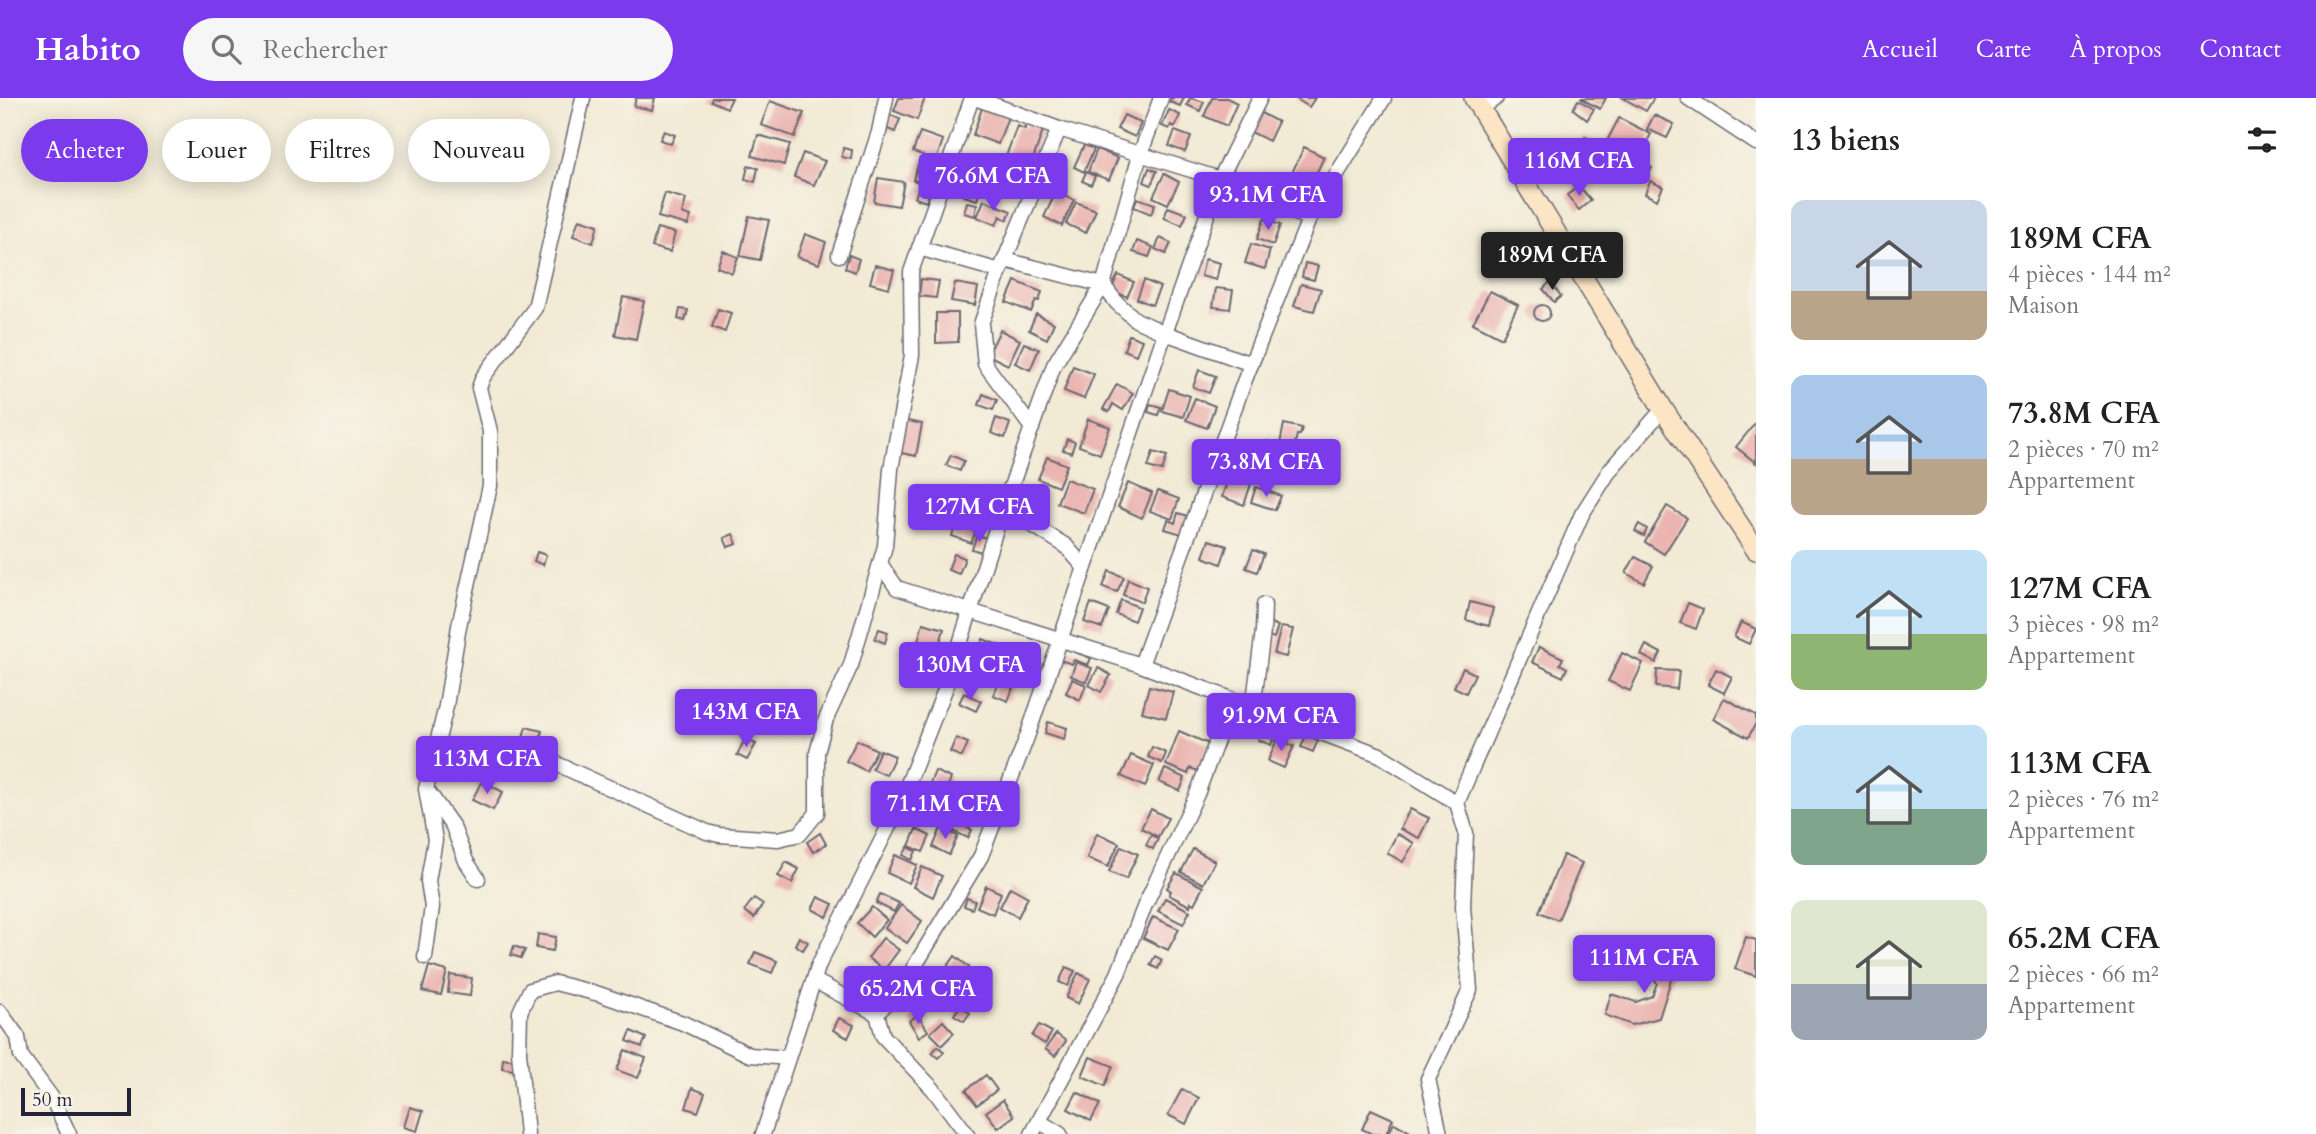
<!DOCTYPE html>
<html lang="fr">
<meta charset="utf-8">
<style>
:root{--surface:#fff;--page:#f6f6f6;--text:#222;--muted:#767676;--accent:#7c3aed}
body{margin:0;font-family:Cardo,serif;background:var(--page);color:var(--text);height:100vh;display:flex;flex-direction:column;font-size:26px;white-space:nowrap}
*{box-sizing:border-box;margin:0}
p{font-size:23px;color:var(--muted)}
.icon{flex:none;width:38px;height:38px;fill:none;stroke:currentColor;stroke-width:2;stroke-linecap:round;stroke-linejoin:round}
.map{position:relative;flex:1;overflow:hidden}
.sheet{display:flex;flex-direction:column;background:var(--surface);width:560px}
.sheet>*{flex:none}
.guide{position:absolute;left:21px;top:21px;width:665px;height:63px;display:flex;gap:14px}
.scale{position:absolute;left:21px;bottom:18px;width:110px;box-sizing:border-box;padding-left:7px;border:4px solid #22223b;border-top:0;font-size:19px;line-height:24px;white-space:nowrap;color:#22223b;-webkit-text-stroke:5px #f7f3e8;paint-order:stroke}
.price{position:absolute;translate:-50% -60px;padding:0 16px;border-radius:7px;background:var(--accent);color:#fff;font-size:23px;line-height:46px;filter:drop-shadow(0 2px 4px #0008)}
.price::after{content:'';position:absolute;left:50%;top:42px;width:21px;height:16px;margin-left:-10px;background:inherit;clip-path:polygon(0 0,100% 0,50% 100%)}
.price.on{background:#222;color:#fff}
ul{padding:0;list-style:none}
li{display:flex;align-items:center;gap:21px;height:175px;padding:0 35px}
li span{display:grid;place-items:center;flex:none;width:196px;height:140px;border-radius:14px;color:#555}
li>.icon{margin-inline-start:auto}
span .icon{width:84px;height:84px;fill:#fffc;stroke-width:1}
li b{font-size:30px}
h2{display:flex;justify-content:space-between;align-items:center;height:84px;padding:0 35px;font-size:30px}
.pill{padding:0 24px;border-radius:32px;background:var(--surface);box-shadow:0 4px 18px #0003;font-size:24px;line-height:63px}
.pill.on{background:var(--accent);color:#fff}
header{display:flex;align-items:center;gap:42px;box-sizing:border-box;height:98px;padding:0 35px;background:var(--accent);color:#fff}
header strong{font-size:33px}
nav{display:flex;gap:38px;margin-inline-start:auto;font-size:24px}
.search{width:490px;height:63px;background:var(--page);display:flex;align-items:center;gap:18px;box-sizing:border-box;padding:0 24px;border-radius:38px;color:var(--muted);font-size:26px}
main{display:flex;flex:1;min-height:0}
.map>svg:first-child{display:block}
</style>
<header>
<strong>Habito</strong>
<div class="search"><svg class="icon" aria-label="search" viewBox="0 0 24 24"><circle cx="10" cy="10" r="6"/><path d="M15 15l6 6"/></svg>Rechercher</div>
<nav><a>Accueil</a><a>Carte</a><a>À propos</a><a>Contact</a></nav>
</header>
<main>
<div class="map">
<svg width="1756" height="1036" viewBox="0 0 1756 1036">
<rect width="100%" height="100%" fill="#f7f3e8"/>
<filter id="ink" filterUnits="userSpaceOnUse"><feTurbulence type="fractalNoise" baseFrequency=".0143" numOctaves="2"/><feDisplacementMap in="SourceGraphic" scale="14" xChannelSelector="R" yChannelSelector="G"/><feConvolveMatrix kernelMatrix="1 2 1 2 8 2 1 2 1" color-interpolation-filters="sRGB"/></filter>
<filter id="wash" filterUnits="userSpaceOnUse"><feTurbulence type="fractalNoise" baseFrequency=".00686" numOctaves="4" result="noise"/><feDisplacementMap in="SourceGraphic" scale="28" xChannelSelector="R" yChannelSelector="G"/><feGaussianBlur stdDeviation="1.57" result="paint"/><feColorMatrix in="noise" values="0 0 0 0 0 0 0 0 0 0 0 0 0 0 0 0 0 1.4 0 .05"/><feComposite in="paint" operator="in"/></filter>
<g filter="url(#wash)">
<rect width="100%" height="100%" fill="#f2ead4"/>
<g id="blocks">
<g fill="#ebb4b0">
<polygon points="636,0 655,0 652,12 634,8"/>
<polygon points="712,0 732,0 727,10 711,3"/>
<polygon points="899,0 925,0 917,22 894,13"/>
<polygon points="1171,0 1184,0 1180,8 1170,4"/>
<polygon points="1190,0 1204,4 1200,13 1187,7"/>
<polygon points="1212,0 1227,0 1237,5 1227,28 1204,18"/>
<polygon points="1295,0 1315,0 1309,9"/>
<polygon points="1580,0 1606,0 1600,11"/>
<polygon points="1623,0 1654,0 1646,13"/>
<polygon points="1578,2 1594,11 1587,22 1573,11"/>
<polygon points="770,3 804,15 795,39 761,27"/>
<polygon points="982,10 1008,19 998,46 973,37"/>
<polygon points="1169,12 1180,17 1175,29 1171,27 1169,31 1162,28"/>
<polygon points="1259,14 1278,24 1269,43 1249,33"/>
<polygon points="890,17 900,21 895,34 885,30"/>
<polygon points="1124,17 1141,25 1135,39 1117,31"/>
<polygon points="1654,17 1674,26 1667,40 1647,31"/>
<polygon points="1619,20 1651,36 1630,76 1598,60"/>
<polygon points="1026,26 1043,32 1029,73 1004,64 1017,28 1025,31"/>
<polygon points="664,33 675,37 671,46 660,42"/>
<polygon points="1175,33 1191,39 1185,54 1169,48"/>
<polygon points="920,34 943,42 936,62 913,54"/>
<polygon points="758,37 790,46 784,67 752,58"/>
<polygon points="1585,39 1600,47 1589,67 1575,60"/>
<polygon points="1084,47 1094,51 1084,74 1074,69"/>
<polygon points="1304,49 1324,59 1310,89 1290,79"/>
<polygon points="843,50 852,52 851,61 842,59"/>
<polygon points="1097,51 1118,60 1109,82 1088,74"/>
<polygon points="803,55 825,63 814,87 794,79"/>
<polygon points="920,61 939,67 932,88 913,82"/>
<polygon points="1644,66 1652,70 1647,80 1639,76"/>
<polygon points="748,68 758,70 755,84 745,81"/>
<polygon points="995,70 1010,74 1004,92 990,87"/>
<polygon points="1149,70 1157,73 1151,87 1144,84"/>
<polygon points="1086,74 1095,78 1091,87 1082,83"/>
<polygon points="1164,76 1179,84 1168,106 1153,99"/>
<polygon points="1284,79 1293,83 1289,92 1280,87"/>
<polygon points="878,80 904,84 899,108 874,104"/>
<polygon points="1650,83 1663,89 1657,102 1645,96"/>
<polygon points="967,86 981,89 977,102 964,98"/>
<polygon points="919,88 931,92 926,104 915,100"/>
<polygon points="1579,88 1591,102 1579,112 1567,97"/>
<polygon points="1056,94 1074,102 1062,128 1044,119"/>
<polygon points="665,95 686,101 682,116 691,118 688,127 658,119"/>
<polygon points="1137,100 1155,106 1151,116 1134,109"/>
<polygon points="984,102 1011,113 1007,122 1000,118 996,127 977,119"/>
<polygon points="967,104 977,106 975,118 964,115"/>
<polygon points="1076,104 1096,112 1086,135 1066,126"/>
<polygon points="1168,109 1187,116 1182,127 1164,120"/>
<polygon points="749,118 769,122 760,162 740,158"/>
<polygon points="579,121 598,127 593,145 573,138"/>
<polygon points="1264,121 1280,127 1273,147 1257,141"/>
<polygon points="657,130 675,135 670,154 652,149"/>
<polygon points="805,136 826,144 819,166 797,159"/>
<polygon points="1160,140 1171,145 1166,156 1155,151"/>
<polygon points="1137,143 1153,149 1149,159 1133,154"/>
<polygon points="1251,146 1270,152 1265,171 1245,165"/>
<polygon points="723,153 738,159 732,175 717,169"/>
<polygon points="849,157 859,161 855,174 845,170"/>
<polygon points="1205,161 1220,165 1216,182 1201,178"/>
<polygon points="1305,165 1318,168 1314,182 1302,179"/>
<polygon points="875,167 894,172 889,190 870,185"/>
<polygon points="1118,177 1134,184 1127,199 1111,192"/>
<polygon points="921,181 939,183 936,200 919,198"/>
<polygon points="1144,182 1160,189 1152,207 1137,201"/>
<polygon points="1015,183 1042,194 1039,203 1036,202 1031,214 1006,204"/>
<polygon points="1550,184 1561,198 1554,204 1543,191"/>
<polygon points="955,185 978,189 975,207 951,203"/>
<polygon points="1301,186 1321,191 1314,213 1294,208"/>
<polygon points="1216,190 1233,192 1230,211 1213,209"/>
<polygon points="1490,193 1518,207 1502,240 1473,225"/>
<polygon points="623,199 644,203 636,241 615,237"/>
<circle cx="1542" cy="215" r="8"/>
<polygon points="680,211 688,212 685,223 678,221"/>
<polygon points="718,211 731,215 725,234 712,229"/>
<polygon points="936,215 958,215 958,244 936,245"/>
<polygon points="1036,216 1054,225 1047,241 1029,232"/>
<polygon points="1000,232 1020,242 1008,267 988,257"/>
<polygon points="1129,237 1142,242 1136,257 1124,252"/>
<polygon points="1024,245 1039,251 1030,272 1015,265"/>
<polygon points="1073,268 1094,276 1084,301 1064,293"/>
<polygon points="1199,272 1216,278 1209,295 1193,289"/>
<polygon points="1117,286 1133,295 1123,312 1113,306 1109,314 1103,311"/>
<polygon points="1169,291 1190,298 1183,319 1162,313"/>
<polygon points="983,296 997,302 993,312 979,307"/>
<polygon points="1195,300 1215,308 1207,330 1186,322"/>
<polygon points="1150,306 1161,309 1158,317 1148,314"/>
<polygon points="996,320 1010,325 1005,340 991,335"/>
<polygon points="1088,321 1110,329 1100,356 1079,348"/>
<polygon points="903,322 922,326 916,358 897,354"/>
<polygon points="1756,324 1756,365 1736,349"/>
<polygon points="1284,326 1302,330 1300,337 1297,337 1294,349 1280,346"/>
<polygon points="1067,341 1075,344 1071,355 1063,352"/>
<polygon points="1267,343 1277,347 1274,356 1264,352"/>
<polygon points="1153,354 1167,358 1162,373 1148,369"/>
<polygon points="951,357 964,363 960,373 946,367"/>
<polygon points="1047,359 1067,367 1058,389 1038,381"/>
<polygon points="1229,378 1251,386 1244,407 1222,399"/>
<polygon points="1066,381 1093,391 1084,415 1057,405"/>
<polygon points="1128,385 1152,395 1142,420 1118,409"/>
<polygon points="1256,389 1281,398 1275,412 1251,404"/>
<polygon points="1158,393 1179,401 1172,421 1150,413"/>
<polygon points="1667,408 1687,420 1664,456 1645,444"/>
<polygon points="1178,415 1188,418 1182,436 1165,431 1168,422 1175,425"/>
<polygon points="960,417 979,424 971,445 952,438"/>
<polygon points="1639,426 1647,431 1644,438 1635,433"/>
<polygon points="733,436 737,446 728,449 724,440"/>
<polygon points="977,437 986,440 981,454 972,451"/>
<polygon points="1209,442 1227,448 1221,466 1203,459"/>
<polygon points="1253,452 1264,456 1257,474 1246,470"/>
<polygon points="537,454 546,457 543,467 534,463"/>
<polygon points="954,456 965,460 959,476 948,472"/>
<polygon points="1635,459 1653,468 1644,485 1626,475"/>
<polygon points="1109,473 1124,479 1117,494 1103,489"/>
<polygon points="1128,481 1147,489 1142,504 1123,497"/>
<polygon points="1121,502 1139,509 1134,523 1116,516"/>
<polygon points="1470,504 1493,510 1489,528 1466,522"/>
<polygon points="1091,505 1109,512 1102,530 1084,524"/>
<polygon points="1688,505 1703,511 1696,531 1680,525"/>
<polygon points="1741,524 1756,531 1749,546 1734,539"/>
<polygon points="923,525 944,531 939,548 918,543"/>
<polygon points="1271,525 1278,528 1274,540 1266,537"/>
<polygon points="1281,529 1293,531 1286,559 1274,556"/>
<polygon points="879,531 888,534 885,545 875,541"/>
<polygon points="983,541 1006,550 997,572 975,563"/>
<polygon points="1646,547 1661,555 1656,565 1641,557"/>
<polygon points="1539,549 1563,560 1560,566 1567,570 1563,579 1532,564"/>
<polygon points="1064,550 1091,560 1088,567 1074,562 1072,566 1060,562"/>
<polygon points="1011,553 1023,557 1018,572 1005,568"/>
<polygon points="1622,555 1643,565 1630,593 1608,583"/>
<polygon points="1076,564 1092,570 1086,584 1071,578"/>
<polygon points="1098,570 1111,577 1101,594 1089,587"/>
<polygon points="1463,570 1475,576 1466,595 1454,589"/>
<polygon points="1716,571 1732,579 1724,595 1708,587"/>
<polygon points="1657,572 1679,573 1677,591 1656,589"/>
<polygon points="1072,581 1086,587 1080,602 1066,595"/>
<polygon points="999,584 1013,590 1008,603 993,597"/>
<polygon points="1149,588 1173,594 1166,620 1142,614"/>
<polygon points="964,595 981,603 976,613 959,605"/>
<polygon points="1724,600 1756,617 1756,625 1748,640 1713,621"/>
<polygon points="1265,619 1279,624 1271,647 1258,642"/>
<polygon points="1048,624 1067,630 1064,641 1045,635"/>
<polygon points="526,629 542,633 534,661 518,656"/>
<polygon points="1179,633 1209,646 1198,673 1190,670 1188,676 1166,667"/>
<polygon points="1306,637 1318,642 1313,654 1301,649"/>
<polygon points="956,640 968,645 962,659 950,654"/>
<polygon points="745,641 756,646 747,662 737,657"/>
<polygon points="1277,641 1294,648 1284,670 1268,663"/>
<polygon points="857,642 877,652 866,673 846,663"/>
<polygon points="1152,649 1166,655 1162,665 1148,659"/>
<polygon points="880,652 895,658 886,677 872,671"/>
<polygon points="539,655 549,659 544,670 534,665"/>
<polygon points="1131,657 1154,667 1145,689 1121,678"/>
<polygon points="1165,671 1185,680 1180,693 1159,684"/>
<polygon points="935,673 951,680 941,705 925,698"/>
<polygon points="482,683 503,694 493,712 472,702"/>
<polygon points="957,693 969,699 963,710 952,705"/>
<polygon points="909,707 918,711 913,721 904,717"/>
<polygon points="1151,711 1168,720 1158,739 1141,730"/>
<polygon points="1410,711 1429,720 1419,740 1400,731"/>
<polygon points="957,725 972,732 968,740 953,733"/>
<polygon points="941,730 958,738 949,757 933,749"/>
<polygon points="916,731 930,738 923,754 909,748"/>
<polygon points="820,735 826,746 813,754 807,744"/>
<polygon points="1097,735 1119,745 1108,769 1087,760"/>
<polygon points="1397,736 1414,745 1403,764 1387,755"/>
<polygon points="1151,737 1158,741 1153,751 1146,747"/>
<polygon points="1121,748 1138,756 1126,781 1109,774"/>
<polygon points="908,749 916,753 912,762 903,757"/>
<polygon points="1193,751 1215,763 1203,786 1181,774"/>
<polygon points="895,757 917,767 909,785 887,775"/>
<polygon points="1563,757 1582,765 1558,822 1539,814"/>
<polygon points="786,764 799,771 792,785 778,778"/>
<polygon points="922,769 942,778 933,799 913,789"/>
<polygon points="1176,775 1203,789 1194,806 1191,804 1190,808 1169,797 1171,793 1167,790"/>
<polygon points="986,788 1001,795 993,816 977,809"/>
<polygon points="1010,789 1028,799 1018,819 1000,809"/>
<polygon points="880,796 899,805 894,814 876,805"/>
<polygon points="818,799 833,806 827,819 812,811"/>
<polygon points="754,800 763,806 754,820 744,813"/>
<polygon points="967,800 975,803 972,811 964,808"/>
<polygon points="1165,800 1190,813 1183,826 1158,813"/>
<polygon points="901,807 922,823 907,845 885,830"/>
<polygon points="872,809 887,822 872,839 857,825"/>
<polygon points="1153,819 1179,831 1168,852 1143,840"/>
<polygon points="538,836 556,839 553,853 536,850"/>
<polygon points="799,839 808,844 803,852 795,847"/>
<polygon points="1746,839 1756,842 1756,878 1735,871"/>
<polygon points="883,840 899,852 884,872 868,860"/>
<polygon points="514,848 525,852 521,860 511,857"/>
<polygon points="1655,852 1674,872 1659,920 1632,927 1605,917 1611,896 1636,904 1652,898 1657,885 1642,866"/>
<polygon points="755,854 777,863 772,875 750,866"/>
<polygon points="955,858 969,869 957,885 943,875"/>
<polygon points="1155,858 1162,862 1158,871 1150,867"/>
<polygon points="429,868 447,873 441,897 422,893"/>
<polygon points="1066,869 1075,873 1068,888 1059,884"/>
<polygon points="1078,875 1090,881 1078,906 1066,900"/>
<polygon points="450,877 472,880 470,898 448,895"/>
<polygon points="960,908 970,915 964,923 954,917"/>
<polygon points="918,917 928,933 919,939 909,923"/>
<polygon points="839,920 854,927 848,940 833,932"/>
<polygon points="943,923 954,935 942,947 930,935"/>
<polygon points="1039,927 1052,934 1045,946 1032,938"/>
<polygon points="631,933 646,940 642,949 627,943"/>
<polygon points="1056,936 1066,943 1055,958 1045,951"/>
<polygon points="938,948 944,954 938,960 932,955"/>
<polygon points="625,952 646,960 638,980 617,972"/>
<polygon points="1090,959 1113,968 1105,988 1082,978"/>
<polygon points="503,960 515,962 513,972 502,970"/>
<polygon points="986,977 997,992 977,1007 966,992"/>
<polygon points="692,990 705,995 698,1014 686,1010"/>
<polygon points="1182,991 1199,1000 1186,1026 1168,1017"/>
<polygon points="1077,994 1100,1006 1091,1023 1068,1011"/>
<polygon points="1003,1002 1014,1018 998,1030 986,1014"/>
<polygon points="410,1009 423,1013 417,1033 404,1029"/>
<polygon points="1371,1011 1393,1021 1386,1036 1372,1036 1362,1031"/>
<polygon points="1394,1025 1409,1033 1407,1036 1388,1036"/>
</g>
</g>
</g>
<g filter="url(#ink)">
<use href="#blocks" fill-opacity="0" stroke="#6b6871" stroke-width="2"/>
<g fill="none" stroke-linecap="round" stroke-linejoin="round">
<defs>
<g id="minor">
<polyline points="975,0 1059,31 1220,81 1309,121"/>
<polyline points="1688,0 1756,45"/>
<polyline points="1480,11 1496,0"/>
<polyline points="919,150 1000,173"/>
<polyline points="839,157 879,34 886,0"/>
<polyline points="1005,162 1103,187 1117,205 1136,222 1165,235 1251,266"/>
<polyline points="1032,330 985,266 981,226 1000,173 1059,31"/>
<polyline points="1004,409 1066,448 1084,469"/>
<polyline points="881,467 897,490 1141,567 1380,657 1457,705 1466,735 1463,809 1470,892 1428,981 1440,1036"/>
<polyline points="1141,567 1244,284 1309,121 1384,0"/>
<polyline points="1253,610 1263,533 1264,507"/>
<polyline points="557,666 707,734 719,737 778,741 800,736 817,715 817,655 826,621 851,567 885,448 891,371 912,257 911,174 972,0"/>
<polyline points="429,695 453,729 466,763 478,781"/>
<polyline points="1457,705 1582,416 1610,372 1663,311"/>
<polyline points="425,859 432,809 428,783 435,742 426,691 446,608 459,528 490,388 490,333 479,290 483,279 535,210 583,0"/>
<polyline points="815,883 877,916"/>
<polyline points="0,914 18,939 21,958 52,1000 69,1036"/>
<polyline points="1040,1024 1060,1036"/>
<polyline points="527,1036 519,954 520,914 530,892 555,885 599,896 683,925 750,957 788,960"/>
<polyline points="763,1036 819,866 900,706 948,584 996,431 1054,267 1103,187 1140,57 1161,0"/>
<polyline points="967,1036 933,991 883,938 877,916 907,881 981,758 1027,639 1165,235 1220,81 1260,0"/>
<polyline points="1032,1036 1118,876 1145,807 1197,696 1232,602"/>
</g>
<polyline id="secondary" points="1474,0 1663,311 1756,452"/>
</defs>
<use href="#minor" stroke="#6b6871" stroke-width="17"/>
<use href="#secondary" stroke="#6b6871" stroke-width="22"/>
<use href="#minor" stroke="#fff" stroke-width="14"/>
<use href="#secondary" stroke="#fce5c4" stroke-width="19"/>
</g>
</g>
</svg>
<div class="scale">50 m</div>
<b class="price" style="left:1579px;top:100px">116M CFA</b>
<b class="price" style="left:993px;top:115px">76.6M CFA</b>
<b class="price" style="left:1268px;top:134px">93.1M CFA</b>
<b class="price on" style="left:1552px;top:194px">189M CFA</b>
<b class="price" style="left:1266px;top:401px">73.8M CFA</b>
<b class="price" style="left:979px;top:446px">127M CFA</b>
<b class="price" style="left:970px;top:604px">130M CFA</b>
<b class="price" style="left:746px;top:651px">143M CFA</b>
<b class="price" style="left:1281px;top:655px">91.9M CFA</b>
<b class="price" style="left:487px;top:698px">113M CFA</b>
<b class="price" style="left:945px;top:743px">71.1M CFA</b>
<b class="price" style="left:1644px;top:897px">111M CFA</b>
<b class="price" style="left:918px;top:928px">65.2M CFA</b>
<div class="guide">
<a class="pill on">Acheter</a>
<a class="pill">Louer</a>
<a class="pill">Filtres</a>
<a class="pill">Nouveau</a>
</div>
</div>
<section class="sheet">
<h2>13 biens<svg class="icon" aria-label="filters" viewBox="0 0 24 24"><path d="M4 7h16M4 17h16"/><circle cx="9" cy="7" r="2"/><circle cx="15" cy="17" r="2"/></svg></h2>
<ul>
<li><span style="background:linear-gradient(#c9d6e8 65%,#b9a48a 0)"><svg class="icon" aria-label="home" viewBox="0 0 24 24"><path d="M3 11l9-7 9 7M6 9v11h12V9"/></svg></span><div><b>189M CFA</b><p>4 pièces · 144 m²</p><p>Maison</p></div></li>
<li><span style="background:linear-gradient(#a9c7e8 60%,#b9a48a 0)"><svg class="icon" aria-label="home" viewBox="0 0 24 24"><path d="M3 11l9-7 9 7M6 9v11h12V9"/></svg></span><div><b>73.8M CFA</b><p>2 pièces · 70 m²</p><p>Appartement</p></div></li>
<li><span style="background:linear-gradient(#bfe0f5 60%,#8fb573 0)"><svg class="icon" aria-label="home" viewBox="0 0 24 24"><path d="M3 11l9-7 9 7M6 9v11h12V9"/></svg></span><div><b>127M CFA</b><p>3 pièces · 98 m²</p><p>Appartement</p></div></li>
<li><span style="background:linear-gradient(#bfe0f5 60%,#7fa58c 0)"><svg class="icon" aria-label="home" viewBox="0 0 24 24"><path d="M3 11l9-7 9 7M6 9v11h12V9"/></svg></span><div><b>113M CFA</b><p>2 pièces · 76 m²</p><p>Appartement</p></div></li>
<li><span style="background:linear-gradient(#dfe7d0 60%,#9aa5b1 0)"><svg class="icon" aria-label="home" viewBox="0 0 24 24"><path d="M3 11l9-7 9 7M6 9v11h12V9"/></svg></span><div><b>65.2M CFA</b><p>2 pièces · 66 m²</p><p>Appartement</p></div></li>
</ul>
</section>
</main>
